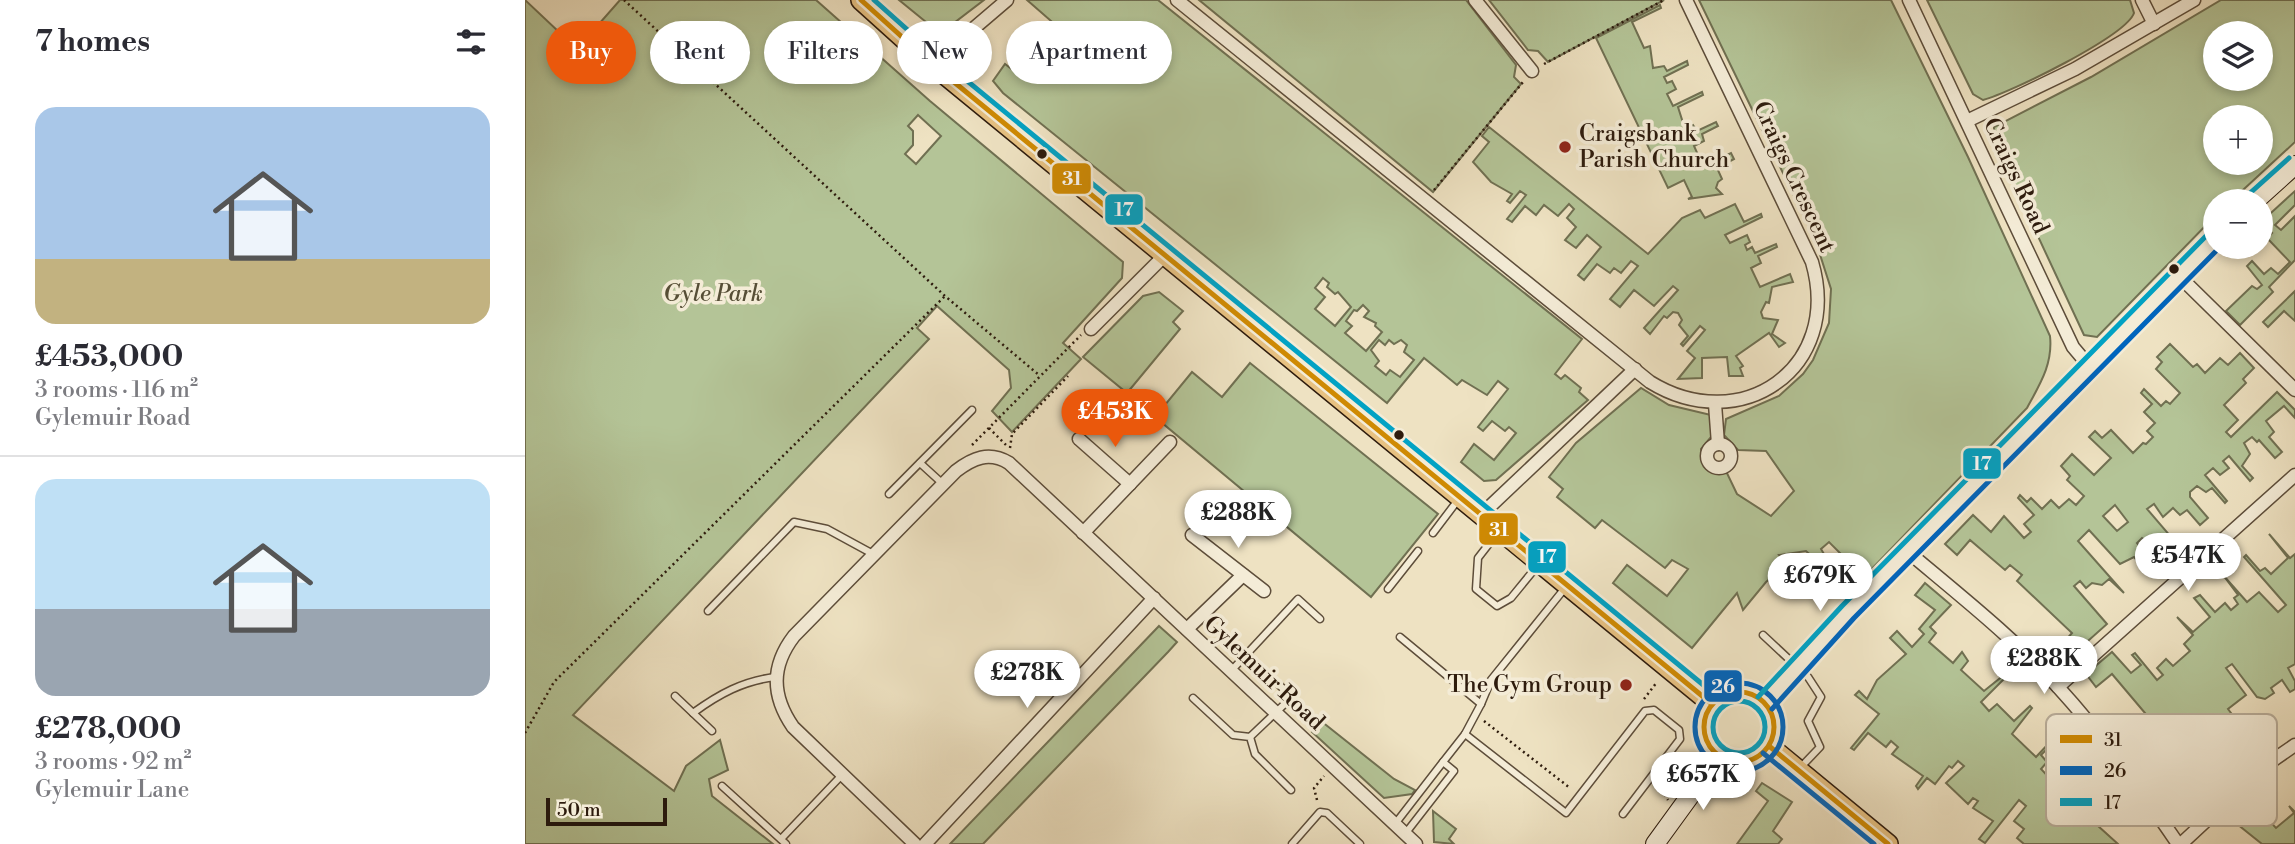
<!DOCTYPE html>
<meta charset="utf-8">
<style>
:root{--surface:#fff;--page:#f2f2f3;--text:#2b2b33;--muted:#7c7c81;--line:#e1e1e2;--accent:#ea580c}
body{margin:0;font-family:"Libre Bodoni",serif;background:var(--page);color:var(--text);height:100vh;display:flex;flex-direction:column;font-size:26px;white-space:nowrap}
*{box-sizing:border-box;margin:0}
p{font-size:23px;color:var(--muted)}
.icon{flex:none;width:38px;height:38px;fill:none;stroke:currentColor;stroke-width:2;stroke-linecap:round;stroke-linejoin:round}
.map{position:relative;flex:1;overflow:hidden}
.details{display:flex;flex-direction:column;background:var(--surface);width:525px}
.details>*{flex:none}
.guide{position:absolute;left:21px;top:21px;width:665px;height:63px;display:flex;gap:14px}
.tools{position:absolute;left:1678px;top:21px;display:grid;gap:14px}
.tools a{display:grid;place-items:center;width:70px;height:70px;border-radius:50%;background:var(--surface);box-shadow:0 4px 10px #0003;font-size:35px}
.scale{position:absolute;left:21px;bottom:18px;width:121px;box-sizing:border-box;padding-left:7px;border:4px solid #2d1b0d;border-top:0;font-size:19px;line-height:24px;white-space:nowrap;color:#2d1b0d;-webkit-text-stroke:5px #f4ecd7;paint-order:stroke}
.price{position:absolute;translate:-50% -60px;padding:0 16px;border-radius:24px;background:#fff;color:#222;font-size:23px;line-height:46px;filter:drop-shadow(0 2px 4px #0008)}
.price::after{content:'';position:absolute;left:50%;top:42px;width:21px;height:16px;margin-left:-10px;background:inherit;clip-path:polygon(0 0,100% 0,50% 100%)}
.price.current{background:var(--accent);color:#fff}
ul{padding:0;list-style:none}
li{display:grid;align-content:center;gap:14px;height:371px;padding:0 35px}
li+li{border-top:2px solid var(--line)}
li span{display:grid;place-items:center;height:217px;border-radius:21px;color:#555}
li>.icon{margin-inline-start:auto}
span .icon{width:126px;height:126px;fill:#fffc;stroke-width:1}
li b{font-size:30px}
h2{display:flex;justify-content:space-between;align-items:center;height:84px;padding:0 35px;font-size:30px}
.chip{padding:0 24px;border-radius:32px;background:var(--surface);box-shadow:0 4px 10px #0003;font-size:24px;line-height:63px}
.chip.current{background:var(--accent);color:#fff}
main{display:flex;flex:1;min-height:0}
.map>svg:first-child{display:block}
</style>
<main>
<section class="details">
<h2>7 homes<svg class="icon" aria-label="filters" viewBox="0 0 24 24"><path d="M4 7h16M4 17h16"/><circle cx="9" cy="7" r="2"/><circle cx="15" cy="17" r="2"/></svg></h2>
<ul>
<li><span style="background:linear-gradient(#a9c7e8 70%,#c2b280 0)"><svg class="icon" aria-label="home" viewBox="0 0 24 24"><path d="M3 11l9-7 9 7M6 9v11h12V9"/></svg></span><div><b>£453,000</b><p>3 rooms · 116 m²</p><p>Gylemuir Road</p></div></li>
<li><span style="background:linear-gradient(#bfe0f5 60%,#9aa5b1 0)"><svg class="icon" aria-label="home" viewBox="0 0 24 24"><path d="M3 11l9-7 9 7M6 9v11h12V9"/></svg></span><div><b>£278,000</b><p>3 rooms · 92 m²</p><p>Gylemuir Lane</p></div></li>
</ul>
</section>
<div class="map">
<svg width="1770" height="844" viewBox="0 0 1770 844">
<rect width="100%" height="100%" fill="#eee2c2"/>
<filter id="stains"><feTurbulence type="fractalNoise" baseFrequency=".00286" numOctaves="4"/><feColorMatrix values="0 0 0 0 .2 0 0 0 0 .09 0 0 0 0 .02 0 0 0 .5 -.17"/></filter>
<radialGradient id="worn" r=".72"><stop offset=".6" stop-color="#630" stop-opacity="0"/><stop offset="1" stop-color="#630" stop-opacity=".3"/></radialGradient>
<g fill="#b4c497" stroke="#707052" stroke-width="2" fill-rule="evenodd">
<path d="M0 0 52 49 95 0H291L405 101 598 262 597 278 538 343 556 359 487 432 467 411 486 388 484 370 412 306 392 328 404 339 48 715 149 791 161 766 195 740 203 770 184 779 187 796 248 844H0ZM393 115 416 136 391 164 380 154 388 145V131L383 126Z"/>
<polygon points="374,0 459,0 421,29 412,31"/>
<path d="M502 0H633L1057 339 1030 374 1036 379 1040 375 1056 388 1054 392 1063 400 971 480 959 481 936 462 949 444 969 460 991 433 984 427 980 431 967 421 958 431 953 427 983 389 973 381 962 395 937 380 932 385 899 358 862 403 478 93 468 81 480 64 493 74 533 27ZM798 278 804 283 802 287 810 294 813 292 826 307 810 326 790 309 800 297 790 288ZM838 305 844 311 839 317 851 323 850 326 857 332 841 351 820 333 827 326 821 321 829 310 832 311ZM854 340 860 345 864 340 869 344 876 340 882 345 879 352 889 360 875 377 865 370 861 375 850 366 854 361 846 350Z"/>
<polygon points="674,0 941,0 991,65 989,77 996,84 908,192"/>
<polygon points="964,0 1139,0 1023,62 1013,51 1003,50"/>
<path d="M1174 0H1366L1443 157 1525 336C1528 364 1515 384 1502 408L1339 577 1304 542 1296 549 1299 554 1292 561 1281 551 1254 555 1262 565 1241 582 1218 610 1212 593 1167 648 1088 583 1102 565 1142 596 1163 569 1147 560 1140 568 1077 520 1070 528 1032 497 1038 489 1024 477 1051 443 1116 388 1144 405 1186 415V437L1176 449 1180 463 1188 472 1201 471 1212 494 1246 516 1269 491 1241 451 1213 450 1199 435 1201 419 1254 396 1278 374 1288 360 1304 323 1306 289 1290 239Z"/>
<path d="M1402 0H1605L1609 13C1601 36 1485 93 1458 100L1448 94Z"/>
<path d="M1696 0H1770V142L1706 201H1690V216L1572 337 1559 335 1469 142V127L1566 77ZM1690 33H1736V79H1690ZM1690 117H1736V163H1690Z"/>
<polygon points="1135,5 1136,8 1107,22 1119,48 1125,46 1128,68 1139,66 1142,71 1162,61 1163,65 1139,77 1142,83 1147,81 1151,89 1142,94 1148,106 1177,92 1178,95 1153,107 1160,129 1168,125 1172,131 1191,122 1193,126 1177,134 1179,141 1169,146 1178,166 1206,153 1209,159 1192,168 1197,179 1193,182 1191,188 1197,194 1163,199 1167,197 1159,180 1143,188 1071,38"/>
<polygon points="964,127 1123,254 1157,218 1175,210 1180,218 1210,204 1219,222 1236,214 1237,217 1200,235 1205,243 1222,235 1225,242 1220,245 1222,250 1227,247 1230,253 1251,244 1252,247 1233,256 1236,263 1226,268 1235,287 1265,274 1268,282 1247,287 1244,303 1241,302 1236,312 1238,318 1253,320 1247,334 1260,343 1254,347 1244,333 1211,356 1218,366 1215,368 1218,376 1204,376 1202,357 1177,358 1177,378 1153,379 1170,358 1162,351 1180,330 1175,326 1158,346 1156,344 1163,336 1154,325 1157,320 1153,313 1148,312 1142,318 1139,316 1125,334 1119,328 1153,290 1148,286 1129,306 1109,290 1095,307 1085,299 1113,266 1106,261 1096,273 1089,268 1085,273 1072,264 1059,280 1053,275 1076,247 1062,235 1051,248 1040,240 1051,227 1042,218 1049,209 1044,204 1033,216 1019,205 1011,215 1000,206 987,222 982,219 1001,195 995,191 985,203 982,201 987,194 966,182 948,162 964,142 957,136"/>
<polygon points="1770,191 1770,205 1750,225 1756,230 1770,216 1770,260 1744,287 1748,292 1715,325 1701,311 1727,286 1732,289 1737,285 1722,266 1727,261 1739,274 1746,268 1753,274 1765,262 1742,238 1747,233 1736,222"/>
<polygon points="1770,291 1770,321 1759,311 1743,327 1738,322"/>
<polygon points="634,292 658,311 648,322 655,329 602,393 558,357 618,296"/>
<path d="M1645 344 1668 367 1672 364 1680 373 1695 358 1703 365 1715 353 1729 368 1718 379 1721 383 1699 405 1713 420 1701 432 1706 437 1752 392 1770 410V418L1759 406 1741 421 1749 432 1744 437 1757 452 1750 458 1734 440 1732 442 1727 437 1719 443 1725 454 1717 466 1728 478 1725 481 1704 456 1698 461 1704 468 1695 475 1688 468 1680 475 1702 501 1700 503 1687 488 1681 492 1672 486 1665 492V497L1683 518 1675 525 1662 510 1655 515 1648 508 1638 517 1629 504 1622 509 1653 545 1648 549 1635 534 1621 541 1617 538 1612 543 1630 564 1622 572 1609 557 1595 564 1564 530 1553 541 1599 593 1584 579 1577 585 1567 583 1561 588 1555 581 1549 586 1582 624 1545 657 1534 648 1547 633 1492 581 1497 575 1485 565 1480 570 1445 540 1432 555 1420 544 1448 515 1466 532 1479 516 1499 538 1506 532 1499 524 1509 515 1493 498 1495 495 1502 502 1506 498 1517 509 1526 500 1534 508 1544 499 1551 505 1559 496 1542 480 1545 476 1536 466 1547 454 1569 475 1586 458 1564 437 1570 431 1577 438 1586 430 1608 453 1618 443 1621 444 1628 437 1622 431 1630 423 1619 412 1627 404 1616 393 1619 389 1636 406 1641 401 1645 404 1655 393 1631 369 1637 362 1632 357ZM1590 505 1603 522 1592 531 1578 516Z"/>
<polygon points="725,363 913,514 846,597 630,417 667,372 697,397"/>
<polygon points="1744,534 1765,558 1770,554 1770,664 1763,668 1770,681 1770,689 1765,692 1757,680 1746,688 1749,693 1740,699 1732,697 1707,664 1701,668 1721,695 1703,709 1724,737 1721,740 1706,721 1695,729 1690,722 1680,730 1685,737 1682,741 1696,759 1691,755 1682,762 1695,779 1666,807 1657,795 1673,782 1659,763 1662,760 1658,755 1654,757 1636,733 1632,736 1627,730 1631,726 1587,674 1571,687 1561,674 1587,652 1606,673 1616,665 1607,655 1610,653 1632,680 1638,675 1632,668 1641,659 1648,666 1665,651 1659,644 1668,635 1652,617 1668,632 1685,617 1669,598 1675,595 1690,612 1700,603 1706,610 1713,604 1709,598 1713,595 1698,575 1722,602 1734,592 1753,612 1761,605 1719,557 1721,555 1735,571 1740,568 1746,574 1763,558"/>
<polygon points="1400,583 1426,605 1405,627 1411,633 1404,642 1428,663 1437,652 1443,661 1436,670 1459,691 1479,675 1480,678 1456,702 1464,711 1472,704 1489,721 1505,706 1507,708 1487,734 1511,757 1526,741 1528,743 1516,755 1522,762 1516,769 1532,786 1550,769 1552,771 1533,790 1556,813 1564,807 1577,817 1572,825 1593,844 1499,844 1492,838 1499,829 1489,821 1501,806 1494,800 1460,843 1454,839 1468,821 1448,808 1453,801 1448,798 1443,804 1421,783 1439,766 1433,761 1427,768 1424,766 1410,784 1402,778 1393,789 1391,786 1398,776 1367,754 1373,747 1366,741 1361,747 1343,733 1329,750 1326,748 1354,714 1330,695 1334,691 1342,699 1352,680 1381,654 1365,638 1372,631 1387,647 1399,634 1394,629 1410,610 1390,595"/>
<polygon points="634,626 652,642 643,652 458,844 425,844"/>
<polygon points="796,721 869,779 890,790 887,794 859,798 787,732"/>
<polygon points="1237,783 1267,802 1248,831 1257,839 1253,844 1212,844 1243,801 1231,791"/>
<polygon points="1764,806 1770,812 1770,844 1737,844 1712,824 1732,808 1751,828 1769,813"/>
<polygon points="908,811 931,829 924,839 929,844 909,842"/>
</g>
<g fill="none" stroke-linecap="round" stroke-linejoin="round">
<defs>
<g id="service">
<polyline points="395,463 418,484"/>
<polyline points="364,494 447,410"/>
<polyline points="974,531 953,558 951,589 972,606 986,598 1013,565"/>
<polyline points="908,533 933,500"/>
<polyline points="863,589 893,551"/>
<polyline points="183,611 269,522 302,529 348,554"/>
<polyline points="1238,635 1283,677 1296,697 1283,721 1295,747 1275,768"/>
<polyline points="875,637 956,704 940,734"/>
<polyline points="722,655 767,697 725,737"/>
<polyline points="706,671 773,599 795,619"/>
<polyline points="150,696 187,731"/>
<polyline points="668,698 708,735 725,737 730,754 766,790"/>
<polyline points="956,704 966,680 1040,588"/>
<path d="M168 713C194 694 218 681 250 677"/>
<polyline points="197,786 261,844"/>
<polyline points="870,824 918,762"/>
<polyline points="880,834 929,771 918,762 940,734 1041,813 1120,711 1129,710 1154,730 1155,739 1098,814"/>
<polyline points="256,839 316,776"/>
<polyline points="767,844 795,812 802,813 835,844"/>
</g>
<g id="minor">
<path d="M652 0 1125 382C1216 438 1318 368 1287 262L1161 0"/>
<polyline points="950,0 1007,71"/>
<polyline points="1384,0 1548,347 1564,366"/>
<polyline points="1617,0 1629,24"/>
<polyline points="407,64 482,0"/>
<polyline points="1442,121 1550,69 1669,0"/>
<polyline points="1653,275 1770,390"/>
<polyline points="566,329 639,256"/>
<polyline points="1190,404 1193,444"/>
<polyline points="554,439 605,484"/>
<circle cx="1194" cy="456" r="12"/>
<polyline points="958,513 1110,369"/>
<polyline points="558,533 645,442"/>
<polyline points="667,535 739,591"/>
<path d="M1382 551C1433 594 1488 637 1533 687 1577 735 1616 790 1653 844"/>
<polyline points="662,629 718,575"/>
<polyline points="1533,687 1770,475"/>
<path d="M390 844 268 727C246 695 246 666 269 636L431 471C448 458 464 451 484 463L891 844"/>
<polyline points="400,844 629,598"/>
<polyline points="1656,844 1741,765 1770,745"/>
</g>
<g id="secondary">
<polyline points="1730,201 1770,165"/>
<path d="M1240 703C1310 619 1392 546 1469 467 1543 391 1614 313 1690 239"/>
<polyline points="1130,844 1194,756"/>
</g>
<g id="primary">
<polyline points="336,0 407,64 1187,704"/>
<circle cx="1214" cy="727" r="35"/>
<polyline points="1244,746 1363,844"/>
</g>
</defs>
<use href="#service" stroke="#5d4d3a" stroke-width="9"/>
<use href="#minor" stroke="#5d4d3a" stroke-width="15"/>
<use href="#secondary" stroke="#2d1b0d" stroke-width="20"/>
<use href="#primary" stroke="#2d1b0d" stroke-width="22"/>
<g stroke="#2d1b0d" stroke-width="2.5" stroke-dasharray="2 3.5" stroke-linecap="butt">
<polyline points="99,0 420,296 514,375"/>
<polyline points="1019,64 1139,0"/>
<polyline points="909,190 998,82"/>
<polyline points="464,428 481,445"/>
<polyline points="447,445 556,335"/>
<polyline points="485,448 487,434 543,376"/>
<polyline points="1119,699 1132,682"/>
<polyline points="959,721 1045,788"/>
<polyline points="0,733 29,682 420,296"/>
<polyline points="1134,785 1143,800"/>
<polyline points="792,800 789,788 799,776"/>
</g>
<use href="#service" stroke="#f4ecd7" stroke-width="6"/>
<use href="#minor" stroke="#f4ecd7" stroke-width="12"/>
<use href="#secondary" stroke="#f4ecd7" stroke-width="18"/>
<use href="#primary" stroke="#e7c181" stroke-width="19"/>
<defs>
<g id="bus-1">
<polyline points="336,0 407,64 1187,704"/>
<circle cx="1214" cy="727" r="35"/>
<polyline points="1244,746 1363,844"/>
</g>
<g id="bus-2">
<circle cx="1214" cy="727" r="44"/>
<polyline points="1247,709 1329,618 1695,247"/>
<polyline points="1238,753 1349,844"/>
</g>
<g id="bus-3">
<polyline points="349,0 413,57 1193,697"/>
<polyline points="1724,194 1764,158"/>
<polyline points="1233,697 1317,606 1684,233"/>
<circle cx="1214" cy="727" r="26"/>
</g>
</defs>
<use href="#bus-1" stroke="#f4ecd7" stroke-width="10"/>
<use href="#bus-2" stroke="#f4ecd7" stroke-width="10"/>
<use href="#bus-3" stroke="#f4ecd7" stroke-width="10"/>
<use href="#bus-1" stroke="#cf8a03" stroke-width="5"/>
<use href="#bus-2" stroke="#0065bd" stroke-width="5"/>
<use href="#bus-3" stroke="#02a2c4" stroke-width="5"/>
</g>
<g fill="#8f2418" stroke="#f4ecd7" stroke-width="2.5">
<circle cx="1040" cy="147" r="7"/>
<circle cx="1101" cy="685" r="7"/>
</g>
<g fill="#2d1b0d" stroke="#f4ecd7" stroke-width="2.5">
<circle cx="517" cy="154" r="6"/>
<circle cx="1649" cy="269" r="6"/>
<circle cx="874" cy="435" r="6"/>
</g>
<g text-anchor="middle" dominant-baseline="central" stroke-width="7" stroke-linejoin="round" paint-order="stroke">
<g font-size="23" fill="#2d1b0d" stroke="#f4ecd7" text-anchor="start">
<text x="1054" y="134">Craigsbank<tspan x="1054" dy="26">Parish Church</tspan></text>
<text x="1087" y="685" text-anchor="end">The Gym Group</text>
</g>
<g font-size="23" fill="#2d1b0d" stroke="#f4ecd7">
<text transform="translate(1491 176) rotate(65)">Craigs Road</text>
<text transform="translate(1269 177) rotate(65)">Craigs Crescent</text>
<text transform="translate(739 673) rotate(43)">Gylemuir Road</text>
</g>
<g font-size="23" font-style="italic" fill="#564e36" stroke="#f4ecd7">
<text x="188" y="294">Gyle Park</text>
</g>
</g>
<rect x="1521" y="714" width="231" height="112" rx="10" fill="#f4ecd7" stroke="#b8ad9a" stroke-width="2"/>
<rect x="1535" y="735" width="32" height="8" fill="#cf8a03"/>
<rect x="1535" y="766" width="32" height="9" fill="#0065bd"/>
<rect x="1535" y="798" width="32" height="8" fill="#02a2c4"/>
<g font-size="19" fill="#2d1b0d">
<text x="1579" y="746">31</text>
<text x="1579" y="777">26</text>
<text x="1579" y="809">17</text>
</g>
<g stroke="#f4ecd7" stroke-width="2.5">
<rect x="526" y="162" width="41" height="33" rx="7" fill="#cf8a03"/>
<rect x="579" y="193" width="40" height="33" rx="7" fill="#02a2c4"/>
<rect x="1437" y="447" width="40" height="33" rx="7" fill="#02a2c4"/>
<rect x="953" y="512" width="41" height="34" rx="7" fill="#cf8a03"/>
<rect x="1002" y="540" width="40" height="34" rx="7" fill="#02a2c4"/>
<rect x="1178" y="669" width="40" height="34" rx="7" fill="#0065bd"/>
</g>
<g font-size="19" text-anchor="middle" font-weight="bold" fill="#fff">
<text x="547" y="185">31</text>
<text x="599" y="216">17</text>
<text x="1457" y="470">17</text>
<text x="974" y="536">31</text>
<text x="1022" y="563">17</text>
<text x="1198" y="693">26</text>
</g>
<rect width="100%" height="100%" filter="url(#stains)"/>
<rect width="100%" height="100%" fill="url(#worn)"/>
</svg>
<div class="tools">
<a><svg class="icon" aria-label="layers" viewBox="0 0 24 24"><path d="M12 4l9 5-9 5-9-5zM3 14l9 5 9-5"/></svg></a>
<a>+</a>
<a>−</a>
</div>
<div class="scale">50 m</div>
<b class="price current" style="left:590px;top:449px">£453K</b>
<b class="price" style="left:713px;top:550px">£288K</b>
<b class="price" style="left:1663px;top:593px">£547K</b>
<b class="price" style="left:1295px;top:613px">£679K</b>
<b class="price" style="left:1519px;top:696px">£288K</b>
<b class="price" style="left:502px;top:710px">£278K</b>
<b class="price" style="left:1178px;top:812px">£657K</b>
<div class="guide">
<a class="chip current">Buy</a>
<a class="chip">Rent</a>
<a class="chip">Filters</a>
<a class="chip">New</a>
<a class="chip">Apartment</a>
</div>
</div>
</main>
